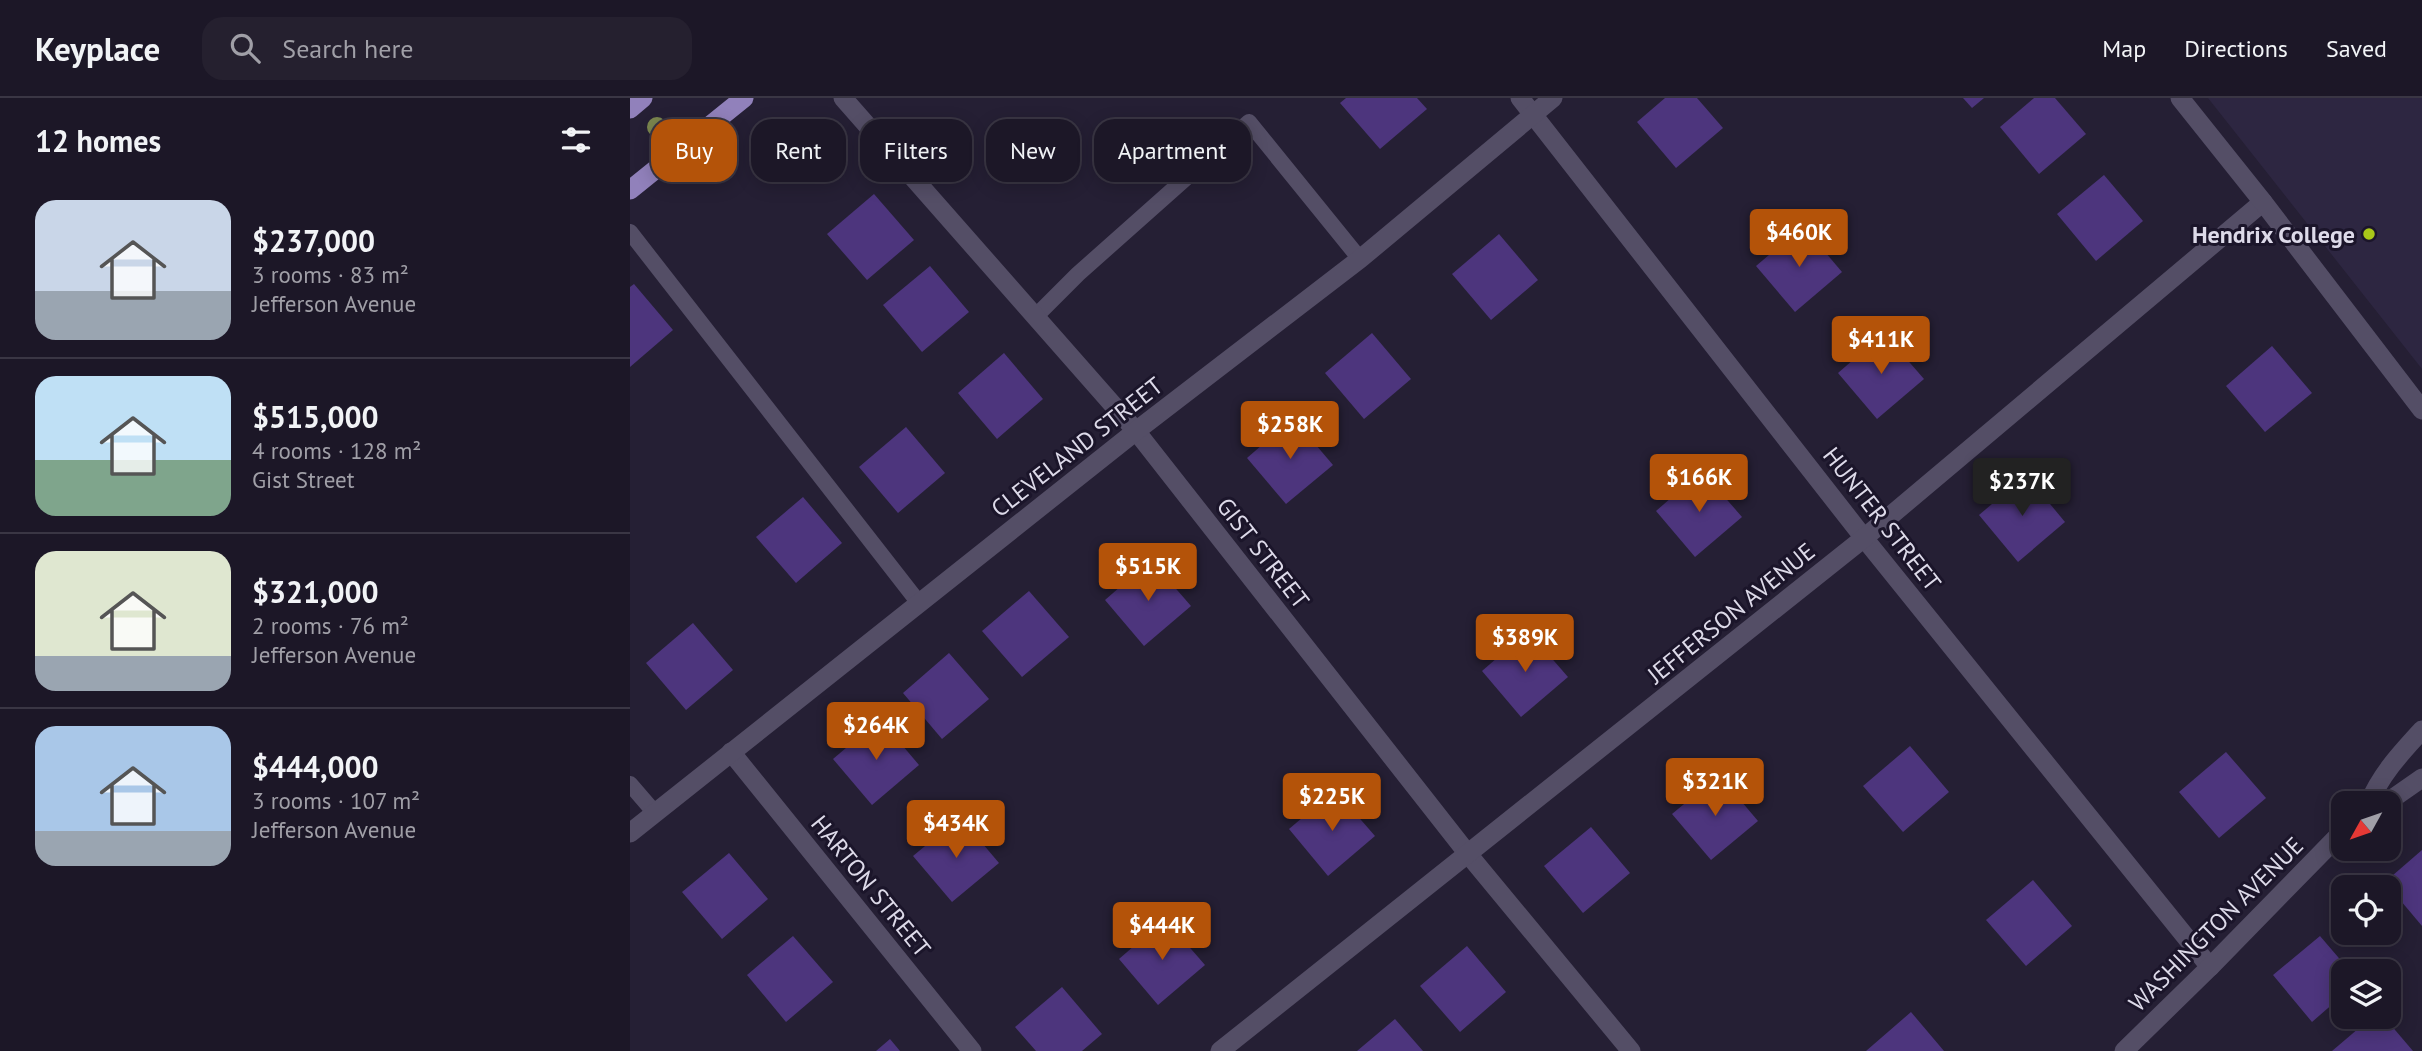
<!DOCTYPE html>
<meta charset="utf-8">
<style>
:root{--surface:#1c1727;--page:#25202f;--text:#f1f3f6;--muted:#a09fa7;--line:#3a3644;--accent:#b45309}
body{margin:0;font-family:"PT Sans",sans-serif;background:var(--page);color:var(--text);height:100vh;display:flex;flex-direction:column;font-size:26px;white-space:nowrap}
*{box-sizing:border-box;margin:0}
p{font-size:23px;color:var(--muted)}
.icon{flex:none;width:38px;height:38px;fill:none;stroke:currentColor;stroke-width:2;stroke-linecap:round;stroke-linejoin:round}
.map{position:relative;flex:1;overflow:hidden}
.drawer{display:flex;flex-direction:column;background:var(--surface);width:630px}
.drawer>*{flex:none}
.guide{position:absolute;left:21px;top:21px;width:665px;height:63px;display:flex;gap:14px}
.needle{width:46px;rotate:230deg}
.tools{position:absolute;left:1701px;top:693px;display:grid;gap:14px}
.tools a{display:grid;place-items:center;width:70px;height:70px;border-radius:14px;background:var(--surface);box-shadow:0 4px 18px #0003,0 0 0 2px var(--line);font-size:35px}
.price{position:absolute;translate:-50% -60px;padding:0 16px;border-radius:7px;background:var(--accent);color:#fff;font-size:23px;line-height:46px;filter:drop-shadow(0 2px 4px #0008)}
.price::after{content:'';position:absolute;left:50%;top:42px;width:21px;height:16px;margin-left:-10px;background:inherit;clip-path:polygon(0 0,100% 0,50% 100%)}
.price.current{background:#222;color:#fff}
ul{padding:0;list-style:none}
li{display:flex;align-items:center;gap:21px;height:175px;padding:0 35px}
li+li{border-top:2px solid var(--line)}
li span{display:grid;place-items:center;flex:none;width:196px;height:140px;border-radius:21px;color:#555}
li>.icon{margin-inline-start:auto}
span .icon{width:84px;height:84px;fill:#fffc;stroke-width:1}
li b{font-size:30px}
h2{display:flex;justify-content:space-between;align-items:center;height:84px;padding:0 35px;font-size:30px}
.pill{padding:0 24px;border-radius:21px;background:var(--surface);box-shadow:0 4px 18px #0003,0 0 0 2px var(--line);font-size:24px;line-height:63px}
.pill.current{background:var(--accent);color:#fff}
header{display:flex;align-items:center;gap:42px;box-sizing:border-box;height:98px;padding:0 35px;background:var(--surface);border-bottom:2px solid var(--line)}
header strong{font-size:33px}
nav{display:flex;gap:38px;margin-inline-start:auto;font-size:24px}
.search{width:490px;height:63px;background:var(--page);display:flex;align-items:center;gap:18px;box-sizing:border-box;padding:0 24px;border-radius:21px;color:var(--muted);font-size:26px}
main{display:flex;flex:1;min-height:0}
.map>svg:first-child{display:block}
</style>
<header>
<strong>Keyplace</strong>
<div class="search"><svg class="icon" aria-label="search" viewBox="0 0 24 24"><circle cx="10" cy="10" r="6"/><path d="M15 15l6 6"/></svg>Search here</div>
<nav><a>Map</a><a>Directions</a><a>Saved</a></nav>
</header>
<main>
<section class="drawer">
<h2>12 homes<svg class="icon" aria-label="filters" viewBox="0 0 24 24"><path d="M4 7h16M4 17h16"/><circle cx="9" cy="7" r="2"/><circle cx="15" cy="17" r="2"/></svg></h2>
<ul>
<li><span style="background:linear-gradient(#c9d6e8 65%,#9aa5b1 0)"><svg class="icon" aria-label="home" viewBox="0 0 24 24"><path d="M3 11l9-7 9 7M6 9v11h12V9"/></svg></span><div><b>$237,000</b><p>3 rooms · 83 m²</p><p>Jefferson Avenue</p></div></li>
<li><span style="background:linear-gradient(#bfe0f5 60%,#7fa58c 0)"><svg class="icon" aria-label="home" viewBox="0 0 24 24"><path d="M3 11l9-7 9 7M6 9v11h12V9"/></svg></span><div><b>$515,000</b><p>4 rooms · 128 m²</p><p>Gist Street</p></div></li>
<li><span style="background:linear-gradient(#dfe7d0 75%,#9aa5b1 0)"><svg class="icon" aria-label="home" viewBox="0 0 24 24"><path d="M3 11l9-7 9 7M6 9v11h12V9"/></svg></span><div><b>$321,000</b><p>2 rooms · 76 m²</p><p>Jefferson Avenue</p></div></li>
<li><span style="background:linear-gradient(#a9c7e8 75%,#9aa5b1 0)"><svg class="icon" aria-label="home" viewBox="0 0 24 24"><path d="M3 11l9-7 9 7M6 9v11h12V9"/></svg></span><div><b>$444,000</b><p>3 rooms · 107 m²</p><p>Jefferson Avenue</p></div></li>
</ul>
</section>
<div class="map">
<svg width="1792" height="953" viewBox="0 0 1792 953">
<rect width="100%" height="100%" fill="#251f34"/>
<polygon fill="#2d2641" points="1578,0 1792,0 1792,271"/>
<g fill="#4d357d">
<polygon points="716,0 787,0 797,11 750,51 710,5"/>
<polygon points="1035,0 1067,0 1093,30 1046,70 1007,24"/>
<polygon points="1333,0 1354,0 1342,10"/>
<polygon points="1404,0 1425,0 1456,36 1409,76 1370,29"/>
<polygon points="1474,77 1513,123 1466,163 1427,116"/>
<polygon points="244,96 284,142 237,182 197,136"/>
<polygon points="1173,128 1212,174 1165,214 1126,168"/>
<polygon points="869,136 908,182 861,222 822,176"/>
<polygon points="300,168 339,214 292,254 253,207"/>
<polygon points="4,186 43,232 0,269 0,189"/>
<polygon points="742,235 781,281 734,321 695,275"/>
<polygon points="1254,235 1294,281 1247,321 1208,275"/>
<polygon points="1642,248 1682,295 1635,334 1596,288"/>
<polygon points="374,255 413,301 367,341 328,295"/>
<polygon points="663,320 703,367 656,406 617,360"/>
<polygon points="276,329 315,375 268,415 229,369"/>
<polygon points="1072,373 1112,419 1065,459 1026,413"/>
<polygon points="1396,377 1435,424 1388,464 1349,417"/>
<polygon points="173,399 212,445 166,485 126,439"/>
<polygon points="521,462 561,508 514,548 475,502"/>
<polygon points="399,493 439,539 392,579 352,533"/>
<polygon points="63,525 103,572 56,612 16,565"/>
<polygon points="898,533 938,579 891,619 852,573"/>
<polygon points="319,555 359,601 312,641 273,595"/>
<polygon points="250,621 289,667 242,707 203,661"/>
<polygon points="1280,648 1319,694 1273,734 1233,688"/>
<polygon points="1596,654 1636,700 1589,740 1549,694"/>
<polygon points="1089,677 1128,723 1081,762 1042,716"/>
<polygon points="705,692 745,738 698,778 659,731"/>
<polygon points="330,719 369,765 322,804 283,758"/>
<polygon points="961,729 1000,775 953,815 914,768"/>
<polygon points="1792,752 1792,828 1755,784"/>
<polygon points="99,755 138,801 92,841 52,794"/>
<polygon points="1403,782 1442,828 1396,868 1356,822"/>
<polygon points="535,821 575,867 528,907 489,861"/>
<polygon points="163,838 203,884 156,924 117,877"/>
<polygon points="1690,838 1720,873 1713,873 1713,897 1682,924 1643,877"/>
<polygon points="837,848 876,894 830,934 790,888"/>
<polygon points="432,889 472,936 452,953 406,953 385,929"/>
<polygon points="1281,914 1314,953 1236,953"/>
<polygon points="1742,919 1754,919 1783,953 1702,953"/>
<polygon points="765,921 793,953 727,953"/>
<polygon points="260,941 270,953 246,953"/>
</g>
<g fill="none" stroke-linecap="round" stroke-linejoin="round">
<g stroke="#544e66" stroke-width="16">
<polyline points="0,134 289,505"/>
<polyline points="405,219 448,176 619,24 730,161"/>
<polyline points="0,686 25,715"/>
</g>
<g stroke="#544e66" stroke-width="19">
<polyline points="213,0 506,333 838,756 1001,953"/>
<polyline points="890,0 1234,440 1580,869"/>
<polyline points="101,654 342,953"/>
<polyline points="0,735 506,333 730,161 923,0"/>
<polyline points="590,953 1234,440 1633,104"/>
</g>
<g stroke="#544e66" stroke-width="19">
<polyline points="1550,0 1633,104 1792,312"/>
<path d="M1739 705C1751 676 1771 655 1792 632"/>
<polyline points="1749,705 1759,703 1792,680"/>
<polyline points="1494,953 1580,869 1713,733"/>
</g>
<g stroke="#9181bb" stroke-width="19">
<polyline points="0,11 13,0"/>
<polyline points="0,92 114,0"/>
</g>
</g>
<circle fill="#7a854e" cx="27" cy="29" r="10"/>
<circle fill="#a9c719" stroke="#1b152a" stroke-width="2.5" cx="1739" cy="136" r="7"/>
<g text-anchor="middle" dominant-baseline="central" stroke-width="6" stroke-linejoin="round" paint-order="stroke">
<g font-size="24" font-weight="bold" fill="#dddae9" stroke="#1b152a" text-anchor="end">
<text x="1725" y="136">Hendrix College</text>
</g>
<g font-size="24" fill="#dddae9" stroke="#1b152a">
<text transform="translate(447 349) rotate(-38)">CLEVELAND STREET</text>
<text transform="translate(1252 421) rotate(52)">HUNTER STREET</text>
<text transform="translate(633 455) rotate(52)">GIST STREET</text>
<text transform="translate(1101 515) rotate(-39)">JEFFERSON AVENUE</text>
<text transform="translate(241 788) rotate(51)">HARTON STREET</text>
<text transform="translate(1586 826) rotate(-45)">WASHINGTON AVENUE</text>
</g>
</g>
</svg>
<div class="tools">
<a><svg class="needle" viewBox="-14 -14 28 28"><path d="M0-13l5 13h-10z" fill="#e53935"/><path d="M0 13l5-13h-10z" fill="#a09fa7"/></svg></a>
<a><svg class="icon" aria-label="locate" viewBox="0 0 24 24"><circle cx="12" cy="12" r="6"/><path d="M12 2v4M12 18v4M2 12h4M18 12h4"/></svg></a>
<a><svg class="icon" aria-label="layers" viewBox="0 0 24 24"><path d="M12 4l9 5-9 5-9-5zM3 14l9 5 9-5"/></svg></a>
</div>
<b class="price" style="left:1169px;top:171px">$460K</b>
<b class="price" style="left:1251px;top:278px">$411K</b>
<b class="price" style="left:660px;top:363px">$258K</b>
<b class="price" style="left:1069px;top:416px">$166K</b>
<b class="price current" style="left:1392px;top:420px">$237K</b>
<b class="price" style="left:518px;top:505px">$515K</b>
<b class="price" style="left:895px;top:576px">$389K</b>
<b class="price" style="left:246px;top:664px">$264K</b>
<b class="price" style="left:1085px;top:720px">$321K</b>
<b class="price" style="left:702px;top:735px">$225K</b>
<b class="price" style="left:326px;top:762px">$434K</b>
<b class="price" style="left:532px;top:864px">$444K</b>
<div class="guide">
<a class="pill current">Buy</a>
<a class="pill">Rent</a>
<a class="pill">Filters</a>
<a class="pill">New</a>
<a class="pill">Apartment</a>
</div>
</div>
</main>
